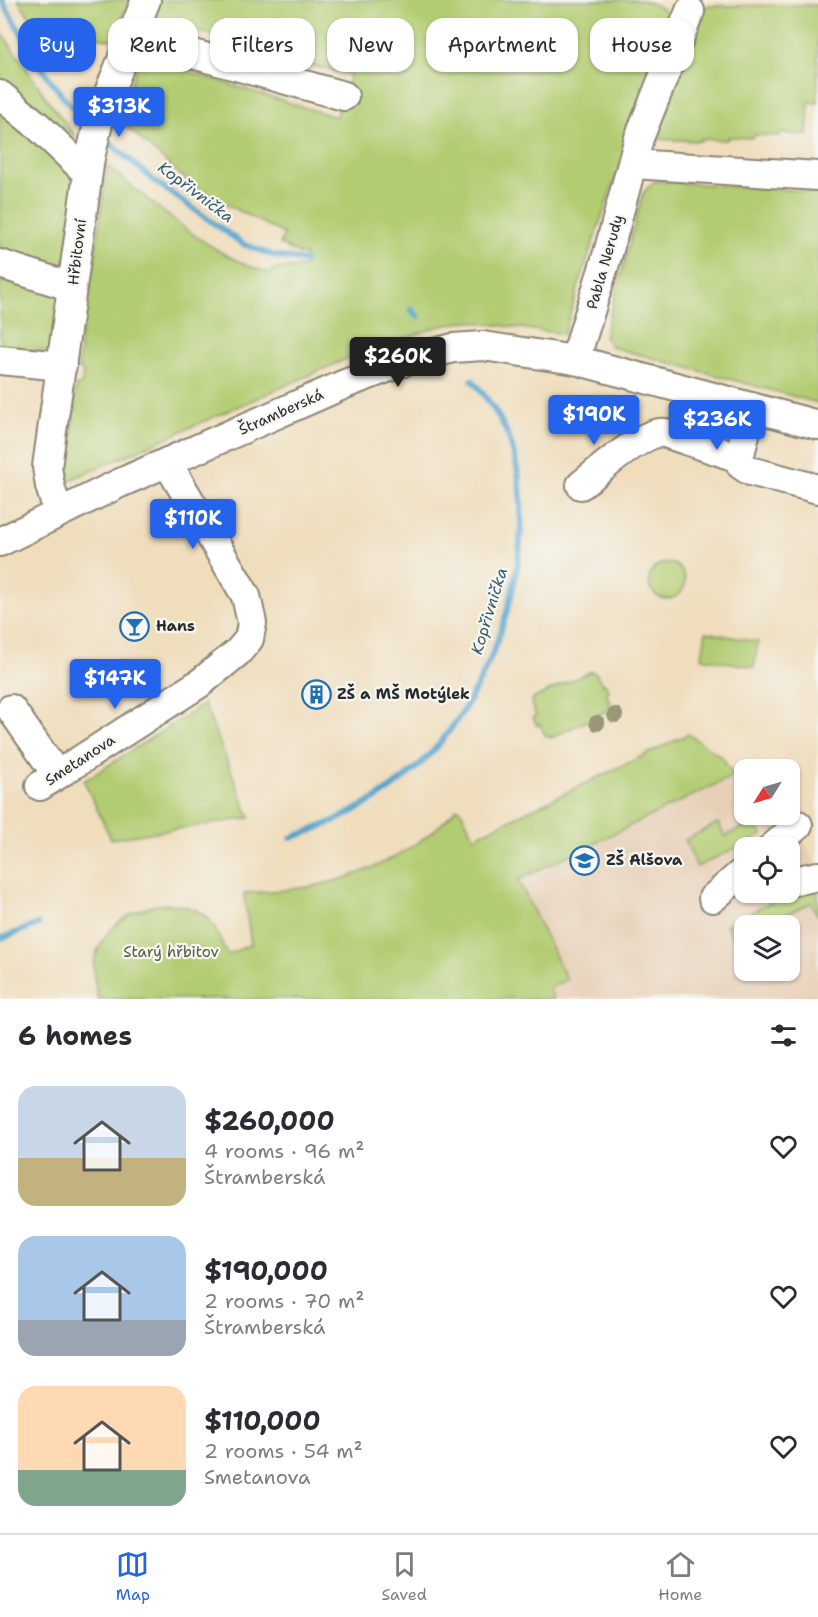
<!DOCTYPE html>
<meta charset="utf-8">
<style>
:root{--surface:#fff;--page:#f2f2f3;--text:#2b2b33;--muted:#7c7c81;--line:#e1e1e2;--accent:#2563eb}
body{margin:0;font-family:"Shantell Sans",sans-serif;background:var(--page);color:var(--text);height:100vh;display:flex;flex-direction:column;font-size:22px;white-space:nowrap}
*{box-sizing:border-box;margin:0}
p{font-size:20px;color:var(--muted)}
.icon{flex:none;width:33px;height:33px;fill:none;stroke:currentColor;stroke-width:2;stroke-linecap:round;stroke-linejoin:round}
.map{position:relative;height:999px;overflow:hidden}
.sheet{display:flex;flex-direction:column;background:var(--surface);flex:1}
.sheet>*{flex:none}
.top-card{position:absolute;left:18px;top:18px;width:783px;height:54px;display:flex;gap:12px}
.needle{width:39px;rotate:233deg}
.fabs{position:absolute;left:734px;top:759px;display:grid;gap:12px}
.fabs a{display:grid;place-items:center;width:66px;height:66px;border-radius:12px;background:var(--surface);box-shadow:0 2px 4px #0004;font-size:30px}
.price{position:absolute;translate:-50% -51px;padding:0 14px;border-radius:6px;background:var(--accent);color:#fff;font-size:20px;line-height:39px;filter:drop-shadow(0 2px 3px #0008)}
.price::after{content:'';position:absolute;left:50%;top:36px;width:18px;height:14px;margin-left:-9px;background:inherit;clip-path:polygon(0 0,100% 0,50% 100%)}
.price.active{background:#222;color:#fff}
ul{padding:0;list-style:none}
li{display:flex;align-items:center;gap:18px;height:150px;padding:0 18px}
li span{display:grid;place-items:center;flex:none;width:168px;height:120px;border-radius:18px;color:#555}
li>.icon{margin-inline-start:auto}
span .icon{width:72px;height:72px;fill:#fffc;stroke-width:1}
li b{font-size:26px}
h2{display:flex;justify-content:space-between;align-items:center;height:72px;padding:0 18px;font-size:26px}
.tag{padding:0 21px;border-radius:18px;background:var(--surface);box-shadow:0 2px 4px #0004;font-size:21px;line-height:54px}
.tag.active{background:var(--accent);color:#fff}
.menu{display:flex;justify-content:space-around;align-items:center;height:84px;border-top:2px solid var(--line);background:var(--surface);font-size:16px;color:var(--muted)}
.menu a{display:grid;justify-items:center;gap:3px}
.menu .active{color:var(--accent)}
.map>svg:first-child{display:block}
</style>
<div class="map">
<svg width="818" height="999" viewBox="0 0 818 999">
<rect width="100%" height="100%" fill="#f6f6f2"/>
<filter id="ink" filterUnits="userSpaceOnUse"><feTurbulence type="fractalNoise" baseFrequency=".0167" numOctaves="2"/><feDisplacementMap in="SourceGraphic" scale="12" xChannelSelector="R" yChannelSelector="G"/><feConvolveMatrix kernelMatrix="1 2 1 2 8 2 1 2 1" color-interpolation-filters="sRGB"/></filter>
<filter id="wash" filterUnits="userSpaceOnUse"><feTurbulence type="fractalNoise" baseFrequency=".008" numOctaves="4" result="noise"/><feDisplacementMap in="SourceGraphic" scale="24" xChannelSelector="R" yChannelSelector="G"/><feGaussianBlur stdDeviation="1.35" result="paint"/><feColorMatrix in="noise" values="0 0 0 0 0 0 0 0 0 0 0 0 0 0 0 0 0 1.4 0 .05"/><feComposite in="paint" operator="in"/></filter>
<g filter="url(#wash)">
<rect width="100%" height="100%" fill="#efddbc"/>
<path fill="#e7cfb5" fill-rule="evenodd" d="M688 734 723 758 744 800V814L751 815 762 835 795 819 798 825 818 872 811 902 818 916V999H250L243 948ZM744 848H789V892H744ZM744 926H789V970H744Z"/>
<g fill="#b2cc71" stroke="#6e7c4e" stroke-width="1.5">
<polygon points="18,0 129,0 113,40 75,33 58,59"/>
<path d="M158 0H642C652 4 667 8 672 19 677 33 657 69 652 84 619 165 589 249 564 334L468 321 437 327 344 360 68 481 76 386 82 383 83 371 78 368 82 324 91 274 93 273 107 166C158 206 207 255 270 273L275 269 304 267 305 255 299 254 280 244 284 234 195 188 119 120 140 57 336 117 350 75 220 43 221 37 156 21 152 15Z"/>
<polygon points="818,5 818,103 809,102 807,135 780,133 780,136 754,135 753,138 728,137 727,140 700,139 700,141 651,139 705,6"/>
<polygon points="0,30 47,99 76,137 0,83"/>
<polygon points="0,107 70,176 75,196 64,276 0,257"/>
<polygon points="655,181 818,192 818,403 612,347 604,337 643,193"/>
<polygon points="0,270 62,289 54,351 0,352"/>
<circle cx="667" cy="581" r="18"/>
<polygon points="706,632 758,642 754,667 702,658"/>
<polygon points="591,671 596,673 602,684 605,683 609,691 606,693 611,704 609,710 551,738 545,735 540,724 537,726 533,717 536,715 531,704 532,699"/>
<polygon points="204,704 250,818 111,839 84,781"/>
<path d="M688 734 723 758 733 776 518 880 567 980 549 988 554 999H98C96 988 92 974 94 962 103 917 161 889 201 913 215 921 220 942 228 955L251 944 244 895 246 893C272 891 298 890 323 884 373 872 423 847 457 808L460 809 474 837Z"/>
<polygon points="755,822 762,835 697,867 685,840 718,823 725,836"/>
<polygon points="815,880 818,882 818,916 811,903 763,925 744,926 744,935 734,940 726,925"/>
</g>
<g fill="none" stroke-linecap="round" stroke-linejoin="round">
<g stroke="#51a3cc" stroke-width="6">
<path d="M2 0C26 43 52 91 89 124"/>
<polyline points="103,137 153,180 243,244 275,256 305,261"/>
<polyline points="411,309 418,317"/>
<path d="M291 838C338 822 381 800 417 767 495 696 545 542 510 441 502 418 488 399 472 380"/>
<polyline points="0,939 38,924"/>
</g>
</g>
</g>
<g filter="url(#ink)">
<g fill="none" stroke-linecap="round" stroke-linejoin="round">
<defs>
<g id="minor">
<polyline points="132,37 344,96"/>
<polyline points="0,95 38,126 87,173"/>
<polyline points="633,164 818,176"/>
<polyline points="0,264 72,287"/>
<polyline points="0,360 62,366"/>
<polyline points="575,360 608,253 639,138 690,11"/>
<polyline points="752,407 739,458 741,465 750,471 818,489"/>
<path d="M581 485C598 472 645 429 665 433L739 458"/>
<polyline points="58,512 50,486 47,467 90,158 100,115 146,0"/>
<polyline points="0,542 120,483 345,384 408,360 453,348 483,346 575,360 818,425"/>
<polyline points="11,709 57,775"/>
<polyline points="40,786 200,683 238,652 249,639 252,623 246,596 167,462"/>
<polyline points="772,848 798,825"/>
<polyline points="789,882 818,876"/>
<polyline points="713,898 744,871"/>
</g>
</defs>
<use href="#minor" stroke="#8d8474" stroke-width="32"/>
<use href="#minor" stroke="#fff" stroke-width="28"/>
</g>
<g fill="#9a9678">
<circle cx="615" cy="715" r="8"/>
<circle cx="597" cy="723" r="8"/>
</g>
</g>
<defs>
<symbol id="bar-ring" viewBox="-11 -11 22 22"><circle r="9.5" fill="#f6f6f2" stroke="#1f6fb2" stroke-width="1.5"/><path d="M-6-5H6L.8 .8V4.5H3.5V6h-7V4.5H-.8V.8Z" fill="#1f6fb2"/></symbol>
<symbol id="building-ring" viewBox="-11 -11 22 22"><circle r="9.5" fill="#f6f6f2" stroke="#1f6fb2" stroke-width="1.5"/><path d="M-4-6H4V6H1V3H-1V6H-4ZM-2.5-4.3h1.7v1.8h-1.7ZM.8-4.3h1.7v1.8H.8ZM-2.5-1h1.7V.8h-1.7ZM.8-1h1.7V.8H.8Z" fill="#1f6fb2"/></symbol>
<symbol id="school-ring" viewBox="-11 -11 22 22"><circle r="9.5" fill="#f6f6f2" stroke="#1f6fb2" stroke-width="1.5"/><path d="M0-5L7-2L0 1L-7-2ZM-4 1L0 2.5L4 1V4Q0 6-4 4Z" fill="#1f6fb2"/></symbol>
</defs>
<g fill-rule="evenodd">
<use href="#bar-ring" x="118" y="610" width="33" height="33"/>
<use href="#building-ring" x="300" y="678" width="33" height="33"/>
<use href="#school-ring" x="568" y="844" width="33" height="33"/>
</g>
<g text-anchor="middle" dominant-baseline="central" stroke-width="4.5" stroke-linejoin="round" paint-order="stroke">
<g font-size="15" fill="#2b2b2b" stroke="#f6f6f2">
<text transform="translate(77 252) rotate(-83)">Hřbitovní</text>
<text transform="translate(605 262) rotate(-74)">Pabla Nerudy</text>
<text transform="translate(281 412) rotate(-24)">Štramberská</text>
<text transform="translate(80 760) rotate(-33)">Smetanova</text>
</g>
<g font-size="15" font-weight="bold" fill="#2b2b2b" stroke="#f6f6f2" text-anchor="start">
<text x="156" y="626">Hans</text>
<text x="337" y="694">ZŠ a MŠ Motýlek</text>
<text x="606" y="860">ZŠ Alšova</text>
</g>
<g font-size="15" fill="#545b40" stroke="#f6f6f2">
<text x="171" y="952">Starý hřbitov</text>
</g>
<g font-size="16" font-style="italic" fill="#3a5b6b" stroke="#f6f6f2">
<text transform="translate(196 192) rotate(37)">Kopřivnička</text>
<text transform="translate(489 611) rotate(-73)">Kopřivnička</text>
</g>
</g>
</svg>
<div class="fabs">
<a><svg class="needle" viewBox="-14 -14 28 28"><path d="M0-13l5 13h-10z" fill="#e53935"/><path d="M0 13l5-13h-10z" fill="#7c7c81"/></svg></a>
<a><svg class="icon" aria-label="locate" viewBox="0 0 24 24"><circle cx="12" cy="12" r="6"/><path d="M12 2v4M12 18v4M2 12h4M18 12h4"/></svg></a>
<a><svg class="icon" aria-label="layers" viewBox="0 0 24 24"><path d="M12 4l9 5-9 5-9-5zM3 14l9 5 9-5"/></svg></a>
</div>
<b class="price" style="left:119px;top:138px">$313K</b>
<b class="price active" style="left:398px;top:388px">$260K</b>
<b class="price" style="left:594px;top:446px">$190K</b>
<b class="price" style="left:717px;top:451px">$236K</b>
<b class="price" style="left:193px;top:550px">$110K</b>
<b class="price" style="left:115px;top:710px">$147K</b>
<div class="top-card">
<a class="tag active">Buy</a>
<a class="tag">Rent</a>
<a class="tag">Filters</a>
<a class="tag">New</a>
<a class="tag">Apartment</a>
<a class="tag">House</a>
</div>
</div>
<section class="sheet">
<h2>6 homes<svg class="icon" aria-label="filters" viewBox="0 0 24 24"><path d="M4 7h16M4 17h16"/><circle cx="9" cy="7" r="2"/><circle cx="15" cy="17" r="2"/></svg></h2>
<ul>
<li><span style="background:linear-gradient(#c9d6e8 60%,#c2b280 0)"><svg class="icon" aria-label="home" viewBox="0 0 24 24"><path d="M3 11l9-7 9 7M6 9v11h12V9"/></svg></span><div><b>$260,000</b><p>4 rooms · 96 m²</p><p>Štramberská</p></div><svg class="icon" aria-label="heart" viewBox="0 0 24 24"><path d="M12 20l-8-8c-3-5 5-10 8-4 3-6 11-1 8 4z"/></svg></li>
<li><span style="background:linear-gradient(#a9c7e8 70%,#9aa5b1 0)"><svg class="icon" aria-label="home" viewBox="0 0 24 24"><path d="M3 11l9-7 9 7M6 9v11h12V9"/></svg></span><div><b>$190,000</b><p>2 rooms · 70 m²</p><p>Štramberská</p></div><svg class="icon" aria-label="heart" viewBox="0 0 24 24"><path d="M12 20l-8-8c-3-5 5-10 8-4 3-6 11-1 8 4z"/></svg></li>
<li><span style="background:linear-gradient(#ffd9b3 70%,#7fa58c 0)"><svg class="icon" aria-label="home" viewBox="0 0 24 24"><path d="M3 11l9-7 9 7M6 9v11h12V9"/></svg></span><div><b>$110,000</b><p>2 rooms · 54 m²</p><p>Smetanova</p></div><svg class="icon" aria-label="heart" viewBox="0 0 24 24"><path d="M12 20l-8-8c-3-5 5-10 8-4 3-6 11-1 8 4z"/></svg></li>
</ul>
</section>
<nav class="menu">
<a class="active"><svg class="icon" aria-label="map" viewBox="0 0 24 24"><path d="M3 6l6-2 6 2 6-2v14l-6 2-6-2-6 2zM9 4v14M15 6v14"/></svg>Map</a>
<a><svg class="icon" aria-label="saved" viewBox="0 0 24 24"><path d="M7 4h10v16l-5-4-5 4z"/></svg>Saved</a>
<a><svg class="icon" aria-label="home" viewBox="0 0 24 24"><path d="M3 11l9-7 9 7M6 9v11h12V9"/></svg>Home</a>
</nav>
